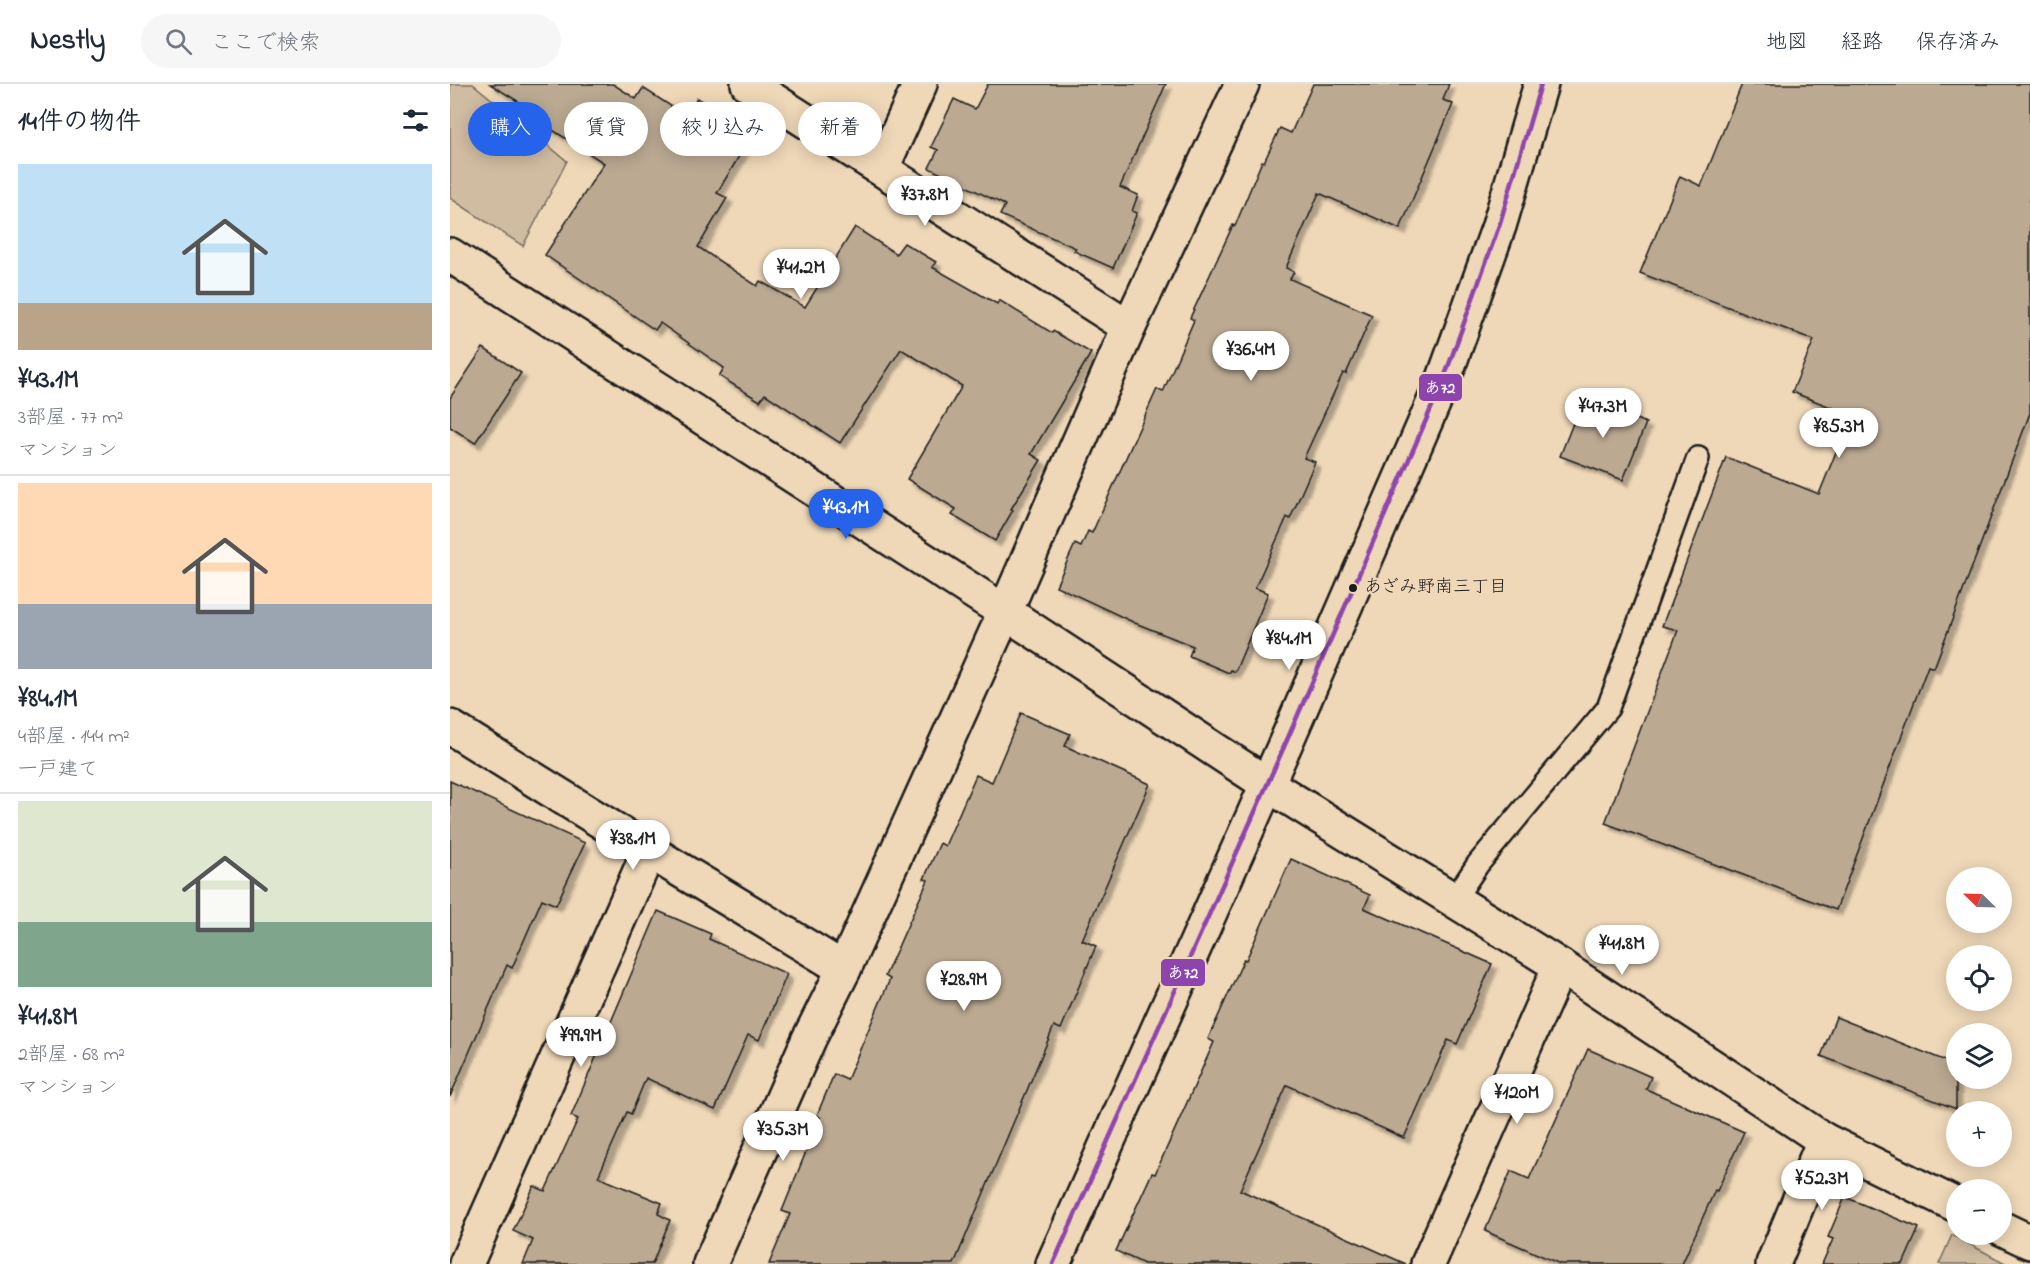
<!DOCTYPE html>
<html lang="ja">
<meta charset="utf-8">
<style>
:root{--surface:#fff;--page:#f6f6f7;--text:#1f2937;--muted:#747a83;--line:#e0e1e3;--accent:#2563eb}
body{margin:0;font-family:"Indie Flower","Klee One",sans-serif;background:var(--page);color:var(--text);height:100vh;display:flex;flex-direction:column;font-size:22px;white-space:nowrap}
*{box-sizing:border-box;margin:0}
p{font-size:20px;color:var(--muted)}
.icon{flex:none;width:33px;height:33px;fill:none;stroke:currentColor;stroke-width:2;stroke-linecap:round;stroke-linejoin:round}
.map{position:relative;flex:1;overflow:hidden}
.drawer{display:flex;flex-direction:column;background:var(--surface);width:450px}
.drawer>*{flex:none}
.banner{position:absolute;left:18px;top:18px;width:570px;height:54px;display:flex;gap:12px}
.needle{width:39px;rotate:293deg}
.fabs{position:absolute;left:1496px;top:783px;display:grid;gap:12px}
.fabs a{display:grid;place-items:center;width:66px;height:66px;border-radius:50%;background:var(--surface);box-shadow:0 3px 15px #0003;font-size:30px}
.price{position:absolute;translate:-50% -51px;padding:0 14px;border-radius:21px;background:#fff;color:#222;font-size:20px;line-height:39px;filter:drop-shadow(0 2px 3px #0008)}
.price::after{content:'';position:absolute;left:50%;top:36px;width:18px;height:14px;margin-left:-9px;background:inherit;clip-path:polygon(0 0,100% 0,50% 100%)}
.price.selected{background:var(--accent);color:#fff}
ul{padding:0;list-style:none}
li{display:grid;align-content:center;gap:12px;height:318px;padding:0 18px}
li+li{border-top:2px solid var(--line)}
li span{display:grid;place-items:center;height:186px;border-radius:0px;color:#555}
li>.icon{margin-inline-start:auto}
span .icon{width:108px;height:108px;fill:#fffc;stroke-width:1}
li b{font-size:26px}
h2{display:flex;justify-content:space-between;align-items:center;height:72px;padding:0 18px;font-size:26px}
.chip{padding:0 21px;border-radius:27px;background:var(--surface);box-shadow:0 3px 15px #0003;font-size:21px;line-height:54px}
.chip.selected{background:var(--accent);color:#fff}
header{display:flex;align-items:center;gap:36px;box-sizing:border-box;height:84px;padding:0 30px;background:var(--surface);border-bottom:2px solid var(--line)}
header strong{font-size:28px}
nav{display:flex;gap:33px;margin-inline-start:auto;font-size:21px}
.search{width:420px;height:54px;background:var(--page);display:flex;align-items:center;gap:15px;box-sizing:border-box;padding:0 21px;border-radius:33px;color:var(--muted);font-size:22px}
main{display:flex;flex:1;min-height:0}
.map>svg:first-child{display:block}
</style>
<header>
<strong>Nestly</strong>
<div class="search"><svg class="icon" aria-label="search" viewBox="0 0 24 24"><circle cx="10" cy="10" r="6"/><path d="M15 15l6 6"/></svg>ここで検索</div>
<nav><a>地図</a><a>経路</a><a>保存済み</a></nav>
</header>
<main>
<section class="drawer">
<h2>14件の物件<svg class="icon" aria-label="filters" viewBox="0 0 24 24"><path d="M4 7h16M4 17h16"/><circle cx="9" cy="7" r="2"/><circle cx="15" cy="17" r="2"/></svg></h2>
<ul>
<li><span style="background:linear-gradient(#bfe0f5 75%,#b9a48a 0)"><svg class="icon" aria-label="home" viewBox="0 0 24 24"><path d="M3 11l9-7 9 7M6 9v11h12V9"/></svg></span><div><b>¥43.1M</b><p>3部屋 · 77 m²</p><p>マンション</p></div></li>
<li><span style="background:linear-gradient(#ffd9b3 65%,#9aa5b1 0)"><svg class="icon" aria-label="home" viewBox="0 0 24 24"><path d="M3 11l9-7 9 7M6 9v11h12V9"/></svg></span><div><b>¥84.1M</b><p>4部屋 · 144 m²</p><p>一戸建て</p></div></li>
<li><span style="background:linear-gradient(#dfe7d0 65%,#7fa58c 0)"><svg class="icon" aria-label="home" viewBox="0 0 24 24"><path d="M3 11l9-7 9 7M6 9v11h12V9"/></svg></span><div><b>¥41.8M</b><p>2部屋 · 68 m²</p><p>マンション</p></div></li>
</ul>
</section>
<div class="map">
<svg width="1580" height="1180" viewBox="0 0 1580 1180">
<defs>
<filter id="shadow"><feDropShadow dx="5.5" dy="5.5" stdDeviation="1.5" flood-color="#0004"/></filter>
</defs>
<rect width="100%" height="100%" fill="#efd8b8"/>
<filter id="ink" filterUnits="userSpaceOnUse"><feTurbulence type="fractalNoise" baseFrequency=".0167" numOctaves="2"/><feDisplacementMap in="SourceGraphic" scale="12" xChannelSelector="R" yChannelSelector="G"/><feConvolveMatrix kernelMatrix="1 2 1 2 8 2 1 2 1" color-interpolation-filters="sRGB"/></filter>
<g filter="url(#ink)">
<g fill="#d0bca1" stroke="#766c5e" stroke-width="1.5">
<polygon points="0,0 23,0 117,77 73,162 0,114"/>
<polygon points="1502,1151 1557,1180 1489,1180"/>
</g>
<g fill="#bba992" stroke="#1c1c1c" stroke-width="1.5" filter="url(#shadow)">
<polygon points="40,0 163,0 186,15 193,4 236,32 247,14 303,49 267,109 277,114 248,163 307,202 310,197 355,223 405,143 446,170 454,159 486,178 482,183 547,220 549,216 602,249 603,247 641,269 581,370 591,376 561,425 563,426 545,457 502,431 506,425 457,395 512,302 451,265 390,359 315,310 310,317 269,292 274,284 210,239 205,246 95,171 154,79 87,36 90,31"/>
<polygon points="538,0 716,0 670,103 688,111 682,127 687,129 663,184 624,167 626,164 550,131 555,121 479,84 488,66 481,63 504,15 525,25"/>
<polygon points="863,0 999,0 993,16 1003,20 950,145 869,109 836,184 844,188 840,195 922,231 896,290 893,289 854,374 865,378 840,435 837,433 805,504 818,509 785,588 781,586 779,589 739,572 743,562 685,539 606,502 625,460 631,463 638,447 642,449 707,305 713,308 744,236 740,234 783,141 785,142 812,77 814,78 830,44 841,49"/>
<polygon points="1292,0 1580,0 1580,329 1484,584 1478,582 1386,826 1155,739 1228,546 1212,542 1276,373 1369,410 1401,331 1342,308 1364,256 1190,189 1230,92 1251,102"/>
<polygon points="33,264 71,289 25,359 0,343 0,314"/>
<polygon points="1133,314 1196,339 1173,396 1110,372"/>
<polygon points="571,629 620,650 615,662 700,700 632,856 646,862 611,945 604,942 504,1180 319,1180 340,1130 332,1127 370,1033 367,1031 384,990 397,996 440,895 435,892 478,796 474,795 490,759 495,762 526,691 542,698"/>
<polygon points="0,697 135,759 106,821 92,815 62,884 57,881 0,1013"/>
<polygon points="841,775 920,811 914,824 1042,880 1007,960 998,956 954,1054 837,1001 790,1106 956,1180 694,1180 666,1167 702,1089 705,1090 764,958 758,955 794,875 796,876"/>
<polygon points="208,827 261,850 259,855 337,890 309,956 298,951 265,1026 196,994 181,1030 177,1028 148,1093 212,1119 208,1130 220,1136 202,1180 73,1180 83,1156 63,1147 84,1102 95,1107 128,1035 121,1032"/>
<polygon points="1386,933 1506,981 1506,1025 1371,972"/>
<polygon points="1138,965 1201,993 1196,1005 1294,1048 1267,1107 1265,1106 1232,1180 1110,1180 1035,1147 1061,1087 1079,1095"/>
<polygon points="1395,1113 1469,1144 1453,1180 1372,1180 1383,1155 1378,1153"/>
</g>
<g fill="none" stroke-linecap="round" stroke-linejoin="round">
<defs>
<polyline id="service" points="1004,816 1028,780 1158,624 1248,374"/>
<g id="minor">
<polyline points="298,0 679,243"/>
<polyline points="432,84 470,0"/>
<polyline points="0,643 199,767 394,885"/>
<polyline points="817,700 1110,882 1374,1056 1506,1121"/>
<polyline points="1551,1144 1580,1158"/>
<polyline points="16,1180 199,767"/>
<polyline points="260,1180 359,955 394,885 555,528 679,243 792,0"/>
<polyline points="978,1180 1110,882"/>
<polyline points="1323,1180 1374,1056"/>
</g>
<g id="tertiary">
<polyline points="0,171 555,528 817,700"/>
<polyline points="603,1180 837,656 993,297 1049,142 1091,0"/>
</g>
</defs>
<use href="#service" stroke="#1c1c1c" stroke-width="26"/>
<use href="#minor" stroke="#1c1c1c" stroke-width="38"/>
<use href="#tertiary" stroke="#1c1c1c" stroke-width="38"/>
<use href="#service" stroke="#efd8b8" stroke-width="21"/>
<use href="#minor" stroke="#efd8b8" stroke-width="33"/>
<use href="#tertiary" stroke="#efd8b8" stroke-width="33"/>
<defs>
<polyline id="bus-1" points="603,1180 837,656 993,297 1049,142 1091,0"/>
</defs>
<use href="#bus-1" stroke="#efd8b8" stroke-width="9"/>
<use href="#bus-1" stroke="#8e44ad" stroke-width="4.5"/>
</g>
</g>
<circle fill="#1c1c1c" stroke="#efd8b8" stroke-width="2" cx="903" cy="504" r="5"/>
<g text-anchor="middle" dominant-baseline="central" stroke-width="4.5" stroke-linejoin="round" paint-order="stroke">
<g font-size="18" fill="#1c1c1c" stroke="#efd8b8" text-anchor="start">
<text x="914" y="504">あざみ野南三丁目</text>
</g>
</g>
<g stroke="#efd8b8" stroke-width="2">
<rect x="968" y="289" width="45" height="29" rx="6" fill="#8e44ad"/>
<rect x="710" y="874" width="46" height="29" rx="6" fill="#8e44ad"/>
</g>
<g font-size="16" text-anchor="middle" font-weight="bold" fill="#fff">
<text x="990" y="309">あ72</text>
<text x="733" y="894">あ72</text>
</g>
</svg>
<div class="fabs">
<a><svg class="needle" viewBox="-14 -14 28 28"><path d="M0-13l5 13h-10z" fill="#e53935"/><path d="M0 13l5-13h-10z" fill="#747a83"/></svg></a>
<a><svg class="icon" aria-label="locate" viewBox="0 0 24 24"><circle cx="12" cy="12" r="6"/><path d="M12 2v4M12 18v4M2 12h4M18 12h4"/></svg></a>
<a><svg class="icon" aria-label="layers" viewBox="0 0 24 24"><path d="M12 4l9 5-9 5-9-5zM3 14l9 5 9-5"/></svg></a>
<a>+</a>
<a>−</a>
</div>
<b class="price" style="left:475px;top:143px">¥37.8M</b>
<b class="price" style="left:351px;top:216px">¥41.2M</b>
<b class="price" style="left:801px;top:298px">¥36.4M</b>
<b class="price" style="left:1153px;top:355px">¥47.3M</b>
<b class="price" style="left:1389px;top:375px">¥85.3M</b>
<b class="price selected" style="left:396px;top:456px">¥43.1M</b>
<b class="price" style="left:839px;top:587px">¥84.1M</b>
<b class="price" style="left:183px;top:787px">¥38.1M</b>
<b class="price" style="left:1172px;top:892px">¥41.8M</b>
<b class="price" style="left:514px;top:928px">¥28.9M</b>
<b class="price" style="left:131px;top:984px">¥99.9M</b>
<b class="price" style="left:1067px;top:1041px">¥120M</b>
<b class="price" style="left:333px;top:1078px">¥35.3M</b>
<b class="price" style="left:1372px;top:1127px">¥52.3M</b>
<div class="banner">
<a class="chip selected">購入</a>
<a class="chip">賃貸</a>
<a class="chip">絞り込み</a>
<a class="chip">新着</a>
</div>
</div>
</main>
